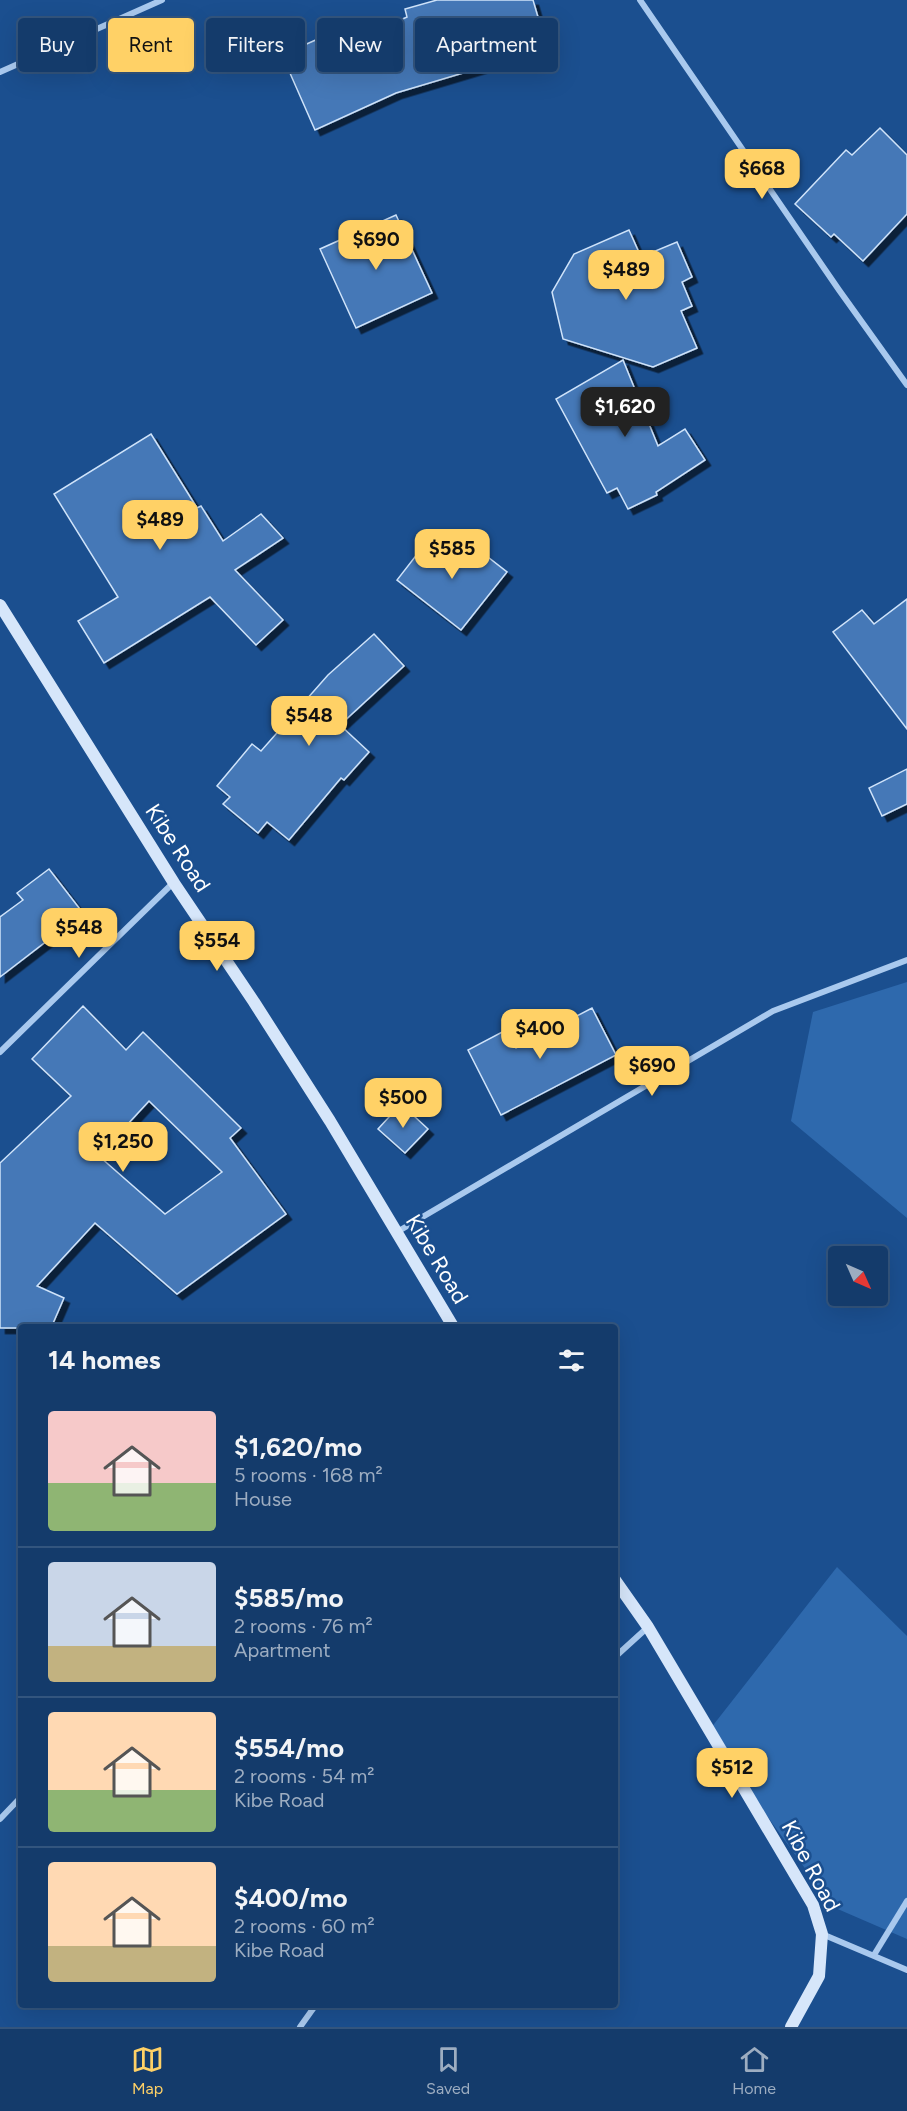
<!DOCTYPE html>
<meta charset="utf-8">
<style>
:root{--surface:#143b6b;--page:#1d4271;--text:#f1f3f6;--muted:#9dadc1;--line:#33557e;--accent:#ffd166}
body{margin:0;font-family:Figtree,sans-serif;background:var(--page);color:var(--text);height:100vh;display:flex;flex-direction:column;font-size:22px;white-space:nowrap}
*{box-sizing:border-box;margin:0}
p{font-size:20px;color:var(--muted)}
.icon{flex:none;width:33px;height:33px;fill:none;stroke:currentColor;stroke-width:2;stroke-linecap:round;stroke-linejoin:round}
.map{position:relative;flex:1;overflow:hidden}
.drawer{position:absolute;left:18px;top:1324px;width:600px;height:684px;display:flex;flex-direction:column;background:var(--surface);border-radius:6px;box-shadow:0 6px 24px #0002,0 0 0 2px var(--line)}
.drawer>*{flex:none}
.hud{position:absolute;left:18px;top:18px;width:600px;height:54px;display:flex;gap:12px}
.needle{width:39px;rotate:135deg}
.buttons{position:absolute;left:828px;top:1246px;display:grid;gap:12px}
.buttons a{display:grid;place-items:center;width:60px;height:60px;border-radius:6px;background:var(--surface);box-shadow:0 6px 24px #0002,0 0 0 2px var(--line);font-size:30px}
.price{position:absolute;translate:-50% -51px;padding:0 14px;border-radius:12px;background:var(--accent);color:#111;font-size:20px;line-height:39px;filter:drop-shadow(0 2px 3px #0008)}
.price::after{content:'';position:absolute;left:50%;top:36px;width:18px;height:14px;margin-left:-9px;background:inherit;clip-path:polygon(0 0,100% 0,50% 100%)}
.price.on{background:#222;color:#fff}
ul{padding:0;list-style:none}
li{display:flex;align-items:center;gap:18px;height:150px;padding:0 30px}
li+li{border-top:2px solid var(--line)}
li span{display:grid;place-items:center;flex:none;width:168px;height:120px;border-radius:6px;color:#555}
li>.icon{margin-inline-start:auto}
span .icon{width:72px;height:72px;fill:#fffc;stroke-width:1}
li b{font-size:26px}
h2{display:flex;justify-content:space-between;align-items:center;height:72px;padding:0 30px;font-size:26px}
.pill{padding:0 21px;border-radius:6px;background:var(--surface);box-shadow:0 6px 24px #0002,0 0 0 2px var(--line);font-size:21px;line-height:54px}
.pill.on{background:var(--accent);color:#111}
.tabs{display:flex;justify-content:space-around;align-items:center;height:84px;border-top:2px solid var(--line);background:var(--surface);font-size:16px;color:var(--muted)}
.tabs a{display:grid;justify-items:center;gap:3px}
.tabs .on{color:var(--accent)}
.map>svg:first-child{display:block}
</style>
<div class="map">
<svg width="907" height="2027" viewBox="0 0 907 2027">
<defs>
<filter id="shadow"><feDropShadow dx="5.5" dy="5.5" stdDeviation="0" flood-color="#0009"/></filter>
</defs>
<rect width="100%" height="100%" fill="#1b4f8f"/>
<g fill="#2e69ad">
<polygon points="907,982 907,1218 791,1121 813,1012"/>
<polygon points="837,1567 907,1636 907,1939 833,1907 707,1733"/>
</g>
<g fill="#4478b7" stroke="#cfe3fa" stroke-width="1.5" fill-rule="evenodd" filter="url(#shadow)">
<polygon points="437,0 533,0 547,48 396,93 315,130 282,55 338,30 344,46 407,17 405,9"/>
<polygon points="880,128 907,155 907,214 863,261 834,234 831,237 795,204 846,150 852,155"/>
<polygon points="396,215 432,293 356,328 320,249"/>
<polygon points="629,230 641,257 677,242 692,277 682,282 692,306 681,311 697,348 653,367 563,339 552,292 574,254"/>
<polygon points="623,360 658,446 685,429 705,460 656,492 657,495 628,509 617,488 607,493 556,399"/>
<polygon points="151,434 197,508 201,506 223,541 261,514 283,538 235,570 283,620 256,645 210,597 104,663 78,621 118,597 54,494"/>
<polygon points="432,535 465,560 475,547 507,572 461,630 397,580"/>
<polygon points="907,599 907,729 833,632 862,610 874,624"/>
<polygon points="374,634 404,666 340,725 369,752 344,780 341,778 289,840 267,822 258,833 223,804 230,797 217,786 252,744 261,751 328,675"/>
<polygon points="907,769 907,804 882,816 869,788"/>
<polygon points="49,869 83,913 0,977 0,917 23,900 17,893"/>
<path d="M83 1006 126 1050 143 1032 241 1128 230 1138 286 1214 177 1294 95 1223 37 1286 64 1298 51 1328H0V1163L71 1096 32 1059ZM149 1101 222 1172 165 1214 100 1157 104 1153 103 1151Z"/>
<polygon points="592,1008 616,1055 501,1115 468,1050 506,1030 516,1048"/>
<polygon points="401,1104 428,1129 405,1153 378,1129"/>
</g>
<g fill="none" stroke-linecap="round" stroke-linejoin="round">
<g stroke="#a9c9ee" stroke-width="6">
<polyline points="640,0 839,290 907,385"/>
<polyline points="0,72 162,0"/>
<polyline points="0,1052 173,883"/>
<polyline points="397,1232 773,1011 907,960"/>
<polyline points="615,1657 648,1627"/>
<polyline points="0,1819 21,1797"/>
<polyline points="822,1934 907,1970"/>
<polyline points="874,1955 907,1901"/>
<polyline points="300,2027 315,2006"/>
</g>
<g stroke="#d6e6fa" stroke-width="12">
<polyline points="0,605 174,883 254,1002 330,1121 454,1328"/>
<polyline points="615,1580 648,1627 813,1905 822,1934 819,1976 791,2027"/>
</g>
</g>
<g text-anchor="middle" dominant-baseline="central" stroke-width="5" stroke-linejoin="round" paint-order="stroke">
<g font-size="22" fill="#fff" stroke="#1b4f8f">
<text transform="translate(178 848) rotate(57)">Kibe Road</text>
<text transform="translate(437 1259) rotate(59)">Kibe Road</text>
<text transform="translate(811 1866) rotate(62)">Kibe Road</text>
</g>
</g>
</svg>
<div class="buttons">
<a><svg class="needle" viewBox="-14 -14 28 28"><path d="M0-13l5 13h-10z" fill="#e53935"/><path d="M0 13l5-13h-10z" fill="#9dadc1"/></svg></a>
</div>
<b class="price" style="left:762px;top:200px">$668</b>
<b class="price" style="left:376px;top:271px">$690</b>
<b class="price" style="left:626px;top:301px">$489</b>
<b class="price on" style="left:625px;top:438px">$1,620</b>
<b class="price" style="left:160px;top:551px">$489</b>
<b class="price" style="left:452px;top:580px">$585</b>
<b class="price" style="left:309px;top:747px">$548</b>
<b class="price" style="left:79px;top:959px">$548</b>
<b class="price" style="left:217px;top:972px">$554</b>
<b class="price" style="left:540px;top:1060px">$400</b>
<b class="price" style="left:652px;top:1097px">$690</b>
<b class="price" style="left:403px;top:1129px">$500</b>
<b class="price" style="left:123px;top:1173px">$1,250</b>
<b class="price" style="left:732px;top:1799px">$512</b>
<div class="hud">
<a class="pill">Buy</a>
<a class="pill on">Rent</a>
<a class="pill">Filters</a>
<a class="pill">New</a>
<a class="pill">Apartment</a>
</div>
<section class="drawer">
<h2>14 homes<svg class="icon" aria-label="filters" viewBox="0 0 24 24"><path d="M4 7h16M4 17h16"/><circle cx="9" cy="7" r="2"/><circle cx="15" cy="17" r="2"/></svg></h2>
<ul>
<li><span style="background:linear-gradient(#f6c9c9 60%,#8fb573 0)"><svg class="icon" aria-label="home" viewBox="0 0 24 24"><path d="M3 11l9-7 9 7M6 9v11h12V9"/></svg></span><div><b>$1,620/mo</b><p>5 rooms · 168 m²</p><p>House</p></div></li>
<li><span style="background:linear-gradient(#c9d6e8 70%,#c2b280 0)"><svg class="icon" aria-label="home" viewBox="0 0 24 24"><path d="M3 11l9-7 9 7M6 9v11h12V9"/></svg></span><div><b>$585/mo</b><p>2 rooms · 76 m²</p><p>Apartment</p></div></li>
<li><span style="background:linear-gradient(#ffd9b3 65%,#8fb573 0)"><svg class="icon" aria-label="home" viewBox="0 0 24 24"><path d="M3 11l9-7 9 7M6 9v11h12V9"/></svg></span><div><b>$554/mo</b><p>2 rooms · 54 m²</p><p>Kibe Road</p></div></li>
<li><span style="background:linear-gradient(#ffd9b3 70%,#c2b280 0)"><svg class="icon" aria-label="home" viewBox="0 0 24 24"><path d="M3 11l9-7 9 7M6 9v11h12V9"/></svg></span><div><b>$400/mo</b><p>2 rooms · 60 m²</p><p>Kibe Road</p></div></li>
</ul>
</section>
</div>
<nav class="tabs">
<a class="on"><svg class="icon" aria-label="map" viewBox="0 0 24 24"><path d="M3 6l6-2 6 2 6-2v14l-6 2-6-2-6 2zM9 4v14M15 6v14"/></svg>Map</a>
<a><svg class="icon" aria-label="saved" viewBox="0 0 24 24"><path d="M7 4h10v16l-5-4-5 4z"/></svg>Saved</a>
<a><svg class="icon" aria-label="home" viewBox="0 0 24 24"><path d="M3 11l9-7 9 7M6 9v11h12V9"/></svg>Home</a>
</nav>
